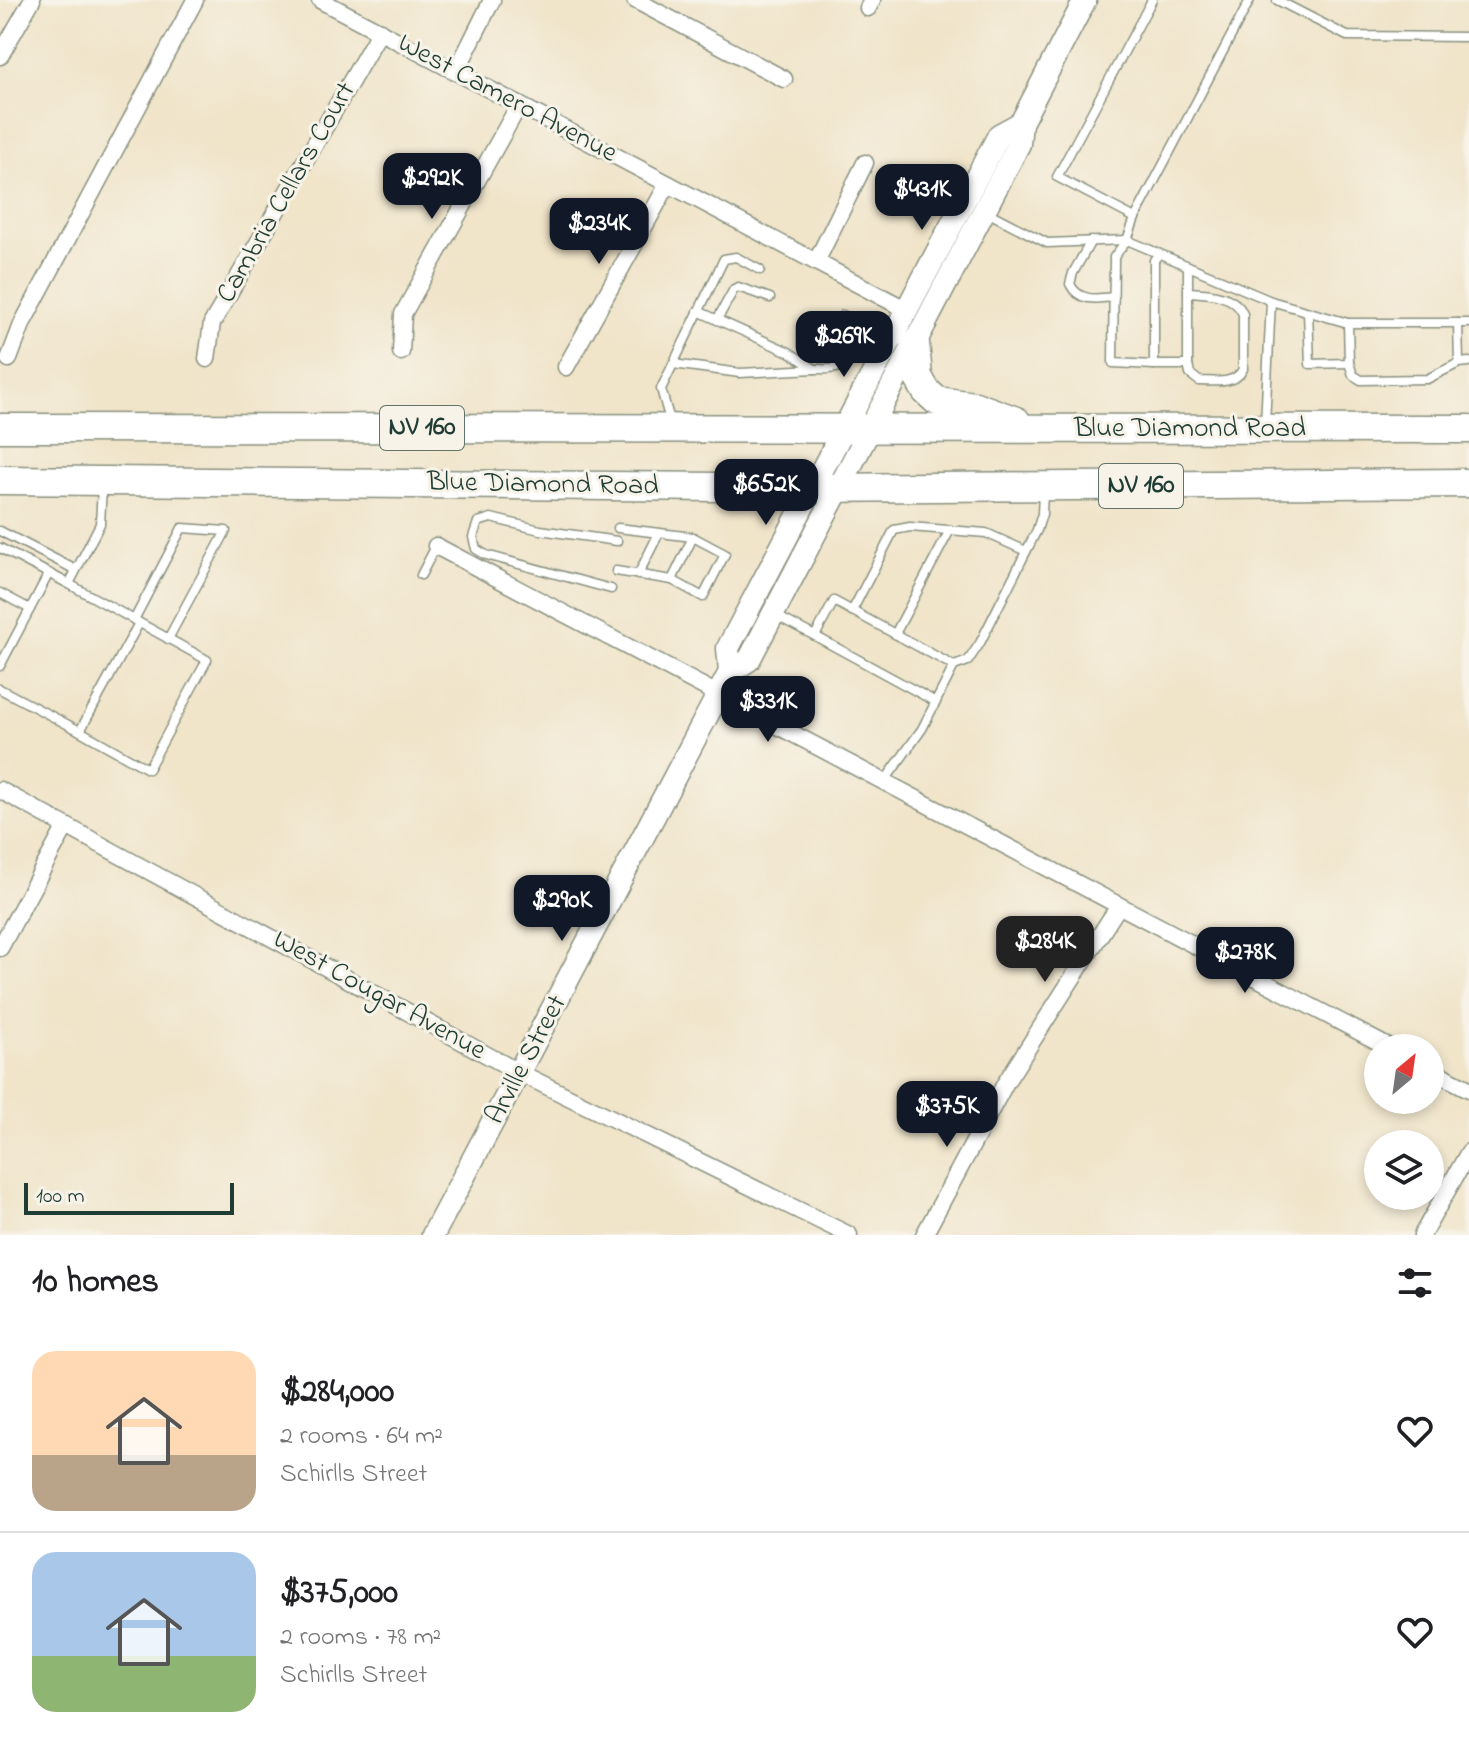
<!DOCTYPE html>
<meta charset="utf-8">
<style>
:root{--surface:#fff;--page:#f2f2f2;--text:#202124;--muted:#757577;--line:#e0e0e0;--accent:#111827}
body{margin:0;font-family:"Indie Flower",sans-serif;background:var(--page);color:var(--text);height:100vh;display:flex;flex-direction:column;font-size:30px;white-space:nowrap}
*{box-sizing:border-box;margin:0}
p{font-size:26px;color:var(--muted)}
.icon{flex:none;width:44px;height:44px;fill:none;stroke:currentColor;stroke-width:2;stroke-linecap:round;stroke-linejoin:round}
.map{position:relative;height:1235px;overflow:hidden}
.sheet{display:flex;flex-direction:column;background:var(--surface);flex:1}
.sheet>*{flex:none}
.needle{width:52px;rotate:29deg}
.tools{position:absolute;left:1364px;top:1034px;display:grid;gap:16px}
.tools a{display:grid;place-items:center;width:80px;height:80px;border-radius:50%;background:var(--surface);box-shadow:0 4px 12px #0003;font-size:40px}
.scale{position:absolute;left:24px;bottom:20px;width:210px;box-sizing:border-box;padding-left:8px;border:4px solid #1f3d34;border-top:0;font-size:22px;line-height:28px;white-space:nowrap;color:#1f3d34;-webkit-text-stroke:6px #f7f3e8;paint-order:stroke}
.price{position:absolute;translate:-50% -68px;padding:0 18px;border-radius:16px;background:var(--accent);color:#fff;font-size:26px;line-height:52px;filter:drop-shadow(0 2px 4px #0008)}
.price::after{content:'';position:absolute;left:50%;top:48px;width:24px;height:18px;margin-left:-12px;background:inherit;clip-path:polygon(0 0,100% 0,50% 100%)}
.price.current{background:#222;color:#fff}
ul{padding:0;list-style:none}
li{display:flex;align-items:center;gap:24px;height:200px;padding:0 32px}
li+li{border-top:2px solid var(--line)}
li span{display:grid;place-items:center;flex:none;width:224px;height:160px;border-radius:24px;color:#555}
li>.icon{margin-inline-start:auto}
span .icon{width:96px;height:96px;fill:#fffc;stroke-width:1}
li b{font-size:34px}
h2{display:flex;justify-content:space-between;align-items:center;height:96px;padding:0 32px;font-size:34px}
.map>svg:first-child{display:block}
</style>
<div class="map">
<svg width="1469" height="1235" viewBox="0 0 1469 1235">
<rect width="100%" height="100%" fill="#f7f3e8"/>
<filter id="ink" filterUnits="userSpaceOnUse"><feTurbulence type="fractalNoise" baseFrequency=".0125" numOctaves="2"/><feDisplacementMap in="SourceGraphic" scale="16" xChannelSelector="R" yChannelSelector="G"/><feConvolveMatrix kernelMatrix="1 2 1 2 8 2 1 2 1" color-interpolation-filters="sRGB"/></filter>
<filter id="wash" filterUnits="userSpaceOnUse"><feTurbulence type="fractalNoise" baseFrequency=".006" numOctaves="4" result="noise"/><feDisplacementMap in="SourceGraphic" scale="32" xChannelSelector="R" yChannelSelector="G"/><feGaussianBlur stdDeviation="1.8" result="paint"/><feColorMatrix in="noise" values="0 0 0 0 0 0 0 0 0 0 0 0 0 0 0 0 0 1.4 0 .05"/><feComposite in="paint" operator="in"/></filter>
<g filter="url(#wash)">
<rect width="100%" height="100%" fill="#f0e4c9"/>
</g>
<g filter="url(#ink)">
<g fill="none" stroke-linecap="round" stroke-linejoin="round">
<defs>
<g id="lane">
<polyline points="1152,0 1057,177 1135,218 1127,240 1114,257 1113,363 1154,365 1154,260 1159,254"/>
<polyline points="1277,0 1347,36 1469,37"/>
<polyline points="985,211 1047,243 1127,240 1271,301 1348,323 1469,323"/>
<polyline points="1135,218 1250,0"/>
<path d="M1091 241 1073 273 1070 284C1079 302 1096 299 1114 297"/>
<polyline points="1308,312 1310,364 1349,363 1348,323"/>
<polyline points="717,320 734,289 738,287 770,298"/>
<polyline points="1458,323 1459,363 1469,362"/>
<polyline points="825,328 839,339 840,348 836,368"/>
<polyline points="1349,363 1353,375 1361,380 1427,379 1459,363"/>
<polyline points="673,364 740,373 815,369 789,352 698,311"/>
<polyline points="1154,365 1188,365 1188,266"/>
<path d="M1188 365 1190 374 1199 381C1215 381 1235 385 1243 369V314C1235 294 1207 293 1188 292"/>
<path d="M815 369C821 369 829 370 834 368 850 365 857 339 858 325L843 315"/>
<polyline points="671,424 661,389 724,259 736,257 760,270"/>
<polyline points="1265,424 1271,301"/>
<polyline points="0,531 76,570"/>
<polyline points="0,548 69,584 100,524 102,486"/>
<polyline points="616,571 672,580 693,537 618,528"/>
<polyline points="421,575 436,546"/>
<polyline points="638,575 659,533"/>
<polyline points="672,580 703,597 725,554 693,537"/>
<polyline points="69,584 207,660 148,769 80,731"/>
<polyline points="611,589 486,555 476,549 473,537 478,522 491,518 540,530 617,541"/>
<polyline points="0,593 30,609"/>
<polyline points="852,611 894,530 910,527 986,533 1026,551"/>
<polyline points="773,614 815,636"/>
<polyline points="134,620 182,528 226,531 168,639"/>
<polyline points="895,634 950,530"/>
<polyline points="0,666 49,573"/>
<polyline points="0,689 80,731 139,623"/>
<polyline points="936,702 815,636 834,601 954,666"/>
<polyline points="884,782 922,729 954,666 968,661 980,643 1037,530 1042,514 1043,491"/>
</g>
<g id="street">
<polyline points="320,0 907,310"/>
<polyline points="635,0 784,79"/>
<polyline points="868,8 872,0"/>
<polyline points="0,56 32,0"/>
<polyline points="456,72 492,0"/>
<polyline points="816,262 865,163"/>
<polyline points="401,352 403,314 519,105"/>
<polyline points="9,359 23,322 195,0"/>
<polyline points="207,359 212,323 380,31"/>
<polyline points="566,367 668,184"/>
<polyline points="436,546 1390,1048"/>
<polyline points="0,790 520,1073 849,1235"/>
<polyline points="0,948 66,826"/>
<polyline points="1430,1069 1469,1089"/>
<polyline points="924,1235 1006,1082 1118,907"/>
<polyline points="1422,1235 1469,1152"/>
</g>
<g id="secondary">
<polyline points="730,672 728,648 999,135 1021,123"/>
<polyline points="433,1235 730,672 749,660 1019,144 1021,123 1085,0"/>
</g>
<g id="highway">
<polyline points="915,343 918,377 926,391 937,401 975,406 1016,421"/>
<polyline points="0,428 1469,429"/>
<polyline points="0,480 813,488 1469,483"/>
</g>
</defs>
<use href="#lane" stroke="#88907e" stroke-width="11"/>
<use href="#street" stroke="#88907e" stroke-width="19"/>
<use href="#secondary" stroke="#88907e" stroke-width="25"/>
<use href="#highway" stroke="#88907e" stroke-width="31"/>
<use href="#lane" stroke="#fff" stroke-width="8"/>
<use href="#street" stroke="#fff" stroke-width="16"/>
<use href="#secondary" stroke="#fff" stroke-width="22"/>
<use href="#highway" stroke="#fff" stroke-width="28"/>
</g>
</g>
<g text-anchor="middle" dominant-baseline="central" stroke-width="6" stroke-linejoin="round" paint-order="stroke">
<g fill="#f7f3e8" stroke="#60746a" stroke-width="2">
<rect x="380" y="406" width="84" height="44" rx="6"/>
<rect x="1099" y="464" width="84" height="44" rx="6"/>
</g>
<g font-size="26" font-weight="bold" fill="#1f3d34">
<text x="422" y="428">NV 160</text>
<text x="1141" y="486">NV 160</text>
</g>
<g font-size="28" fill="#1f3d34" stroke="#f7f3e8">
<text transform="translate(507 99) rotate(28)">West Camero Avenue</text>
<text transform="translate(287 193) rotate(-60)">Cambria Cellars Court</text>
<text x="1190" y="429">Blue Diamond Road</text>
<text transform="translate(543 485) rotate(1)">Blue Diamond Road</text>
<text transform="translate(379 996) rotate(29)">West Cougar Avenue</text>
<text transform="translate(527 1060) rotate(-62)">Arville Street</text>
</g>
</g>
</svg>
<div class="tools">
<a><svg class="needle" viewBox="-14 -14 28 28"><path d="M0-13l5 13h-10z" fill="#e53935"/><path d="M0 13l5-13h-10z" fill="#757577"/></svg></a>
<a><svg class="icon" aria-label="layers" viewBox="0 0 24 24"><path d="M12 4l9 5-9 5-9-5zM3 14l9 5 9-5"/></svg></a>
</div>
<div class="scale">100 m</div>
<b class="price" style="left:432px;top:221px">$292K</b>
<b class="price" style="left:922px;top:232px">$431K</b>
<b class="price" style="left:599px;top:266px">$234K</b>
<b class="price" style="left:844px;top:379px">$269K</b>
<b class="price" style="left:766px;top:527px">$652K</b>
<b class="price" style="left:768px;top:744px">$331K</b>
<b class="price" style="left:562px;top:943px">$290K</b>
<b class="price current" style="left:1045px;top:984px">$284K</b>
<b class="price" style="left:1245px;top:995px">$278K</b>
<b class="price" style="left:947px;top:1149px">$375K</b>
</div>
<section class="sheet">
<h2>10 homes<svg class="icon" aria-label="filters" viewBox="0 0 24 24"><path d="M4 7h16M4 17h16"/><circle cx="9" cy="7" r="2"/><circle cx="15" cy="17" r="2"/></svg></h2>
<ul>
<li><span style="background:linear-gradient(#ffd9b3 65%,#b9a48a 0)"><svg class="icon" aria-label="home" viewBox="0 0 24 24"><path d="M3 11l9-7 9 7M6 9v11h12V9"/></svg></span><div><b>$284,000</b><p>2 rooms · 64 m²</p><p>Schirlls Street</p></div><svg class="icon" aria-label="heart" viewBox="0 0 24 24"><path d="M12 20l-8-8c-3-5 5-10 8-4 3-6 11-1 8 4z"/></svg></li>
<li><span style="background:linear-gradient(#a9c7e8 65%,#8fb573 0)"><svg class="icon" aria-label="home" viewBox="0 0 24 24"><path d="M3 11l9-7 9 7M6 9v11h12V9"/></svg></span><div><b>$375,000</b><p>2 rooms · 78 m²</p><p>Schirlls Street</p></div><svg class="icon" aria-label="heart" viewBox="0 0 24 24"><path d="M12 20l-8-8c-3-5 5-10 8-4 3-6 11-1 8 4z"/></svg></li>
</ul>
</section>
